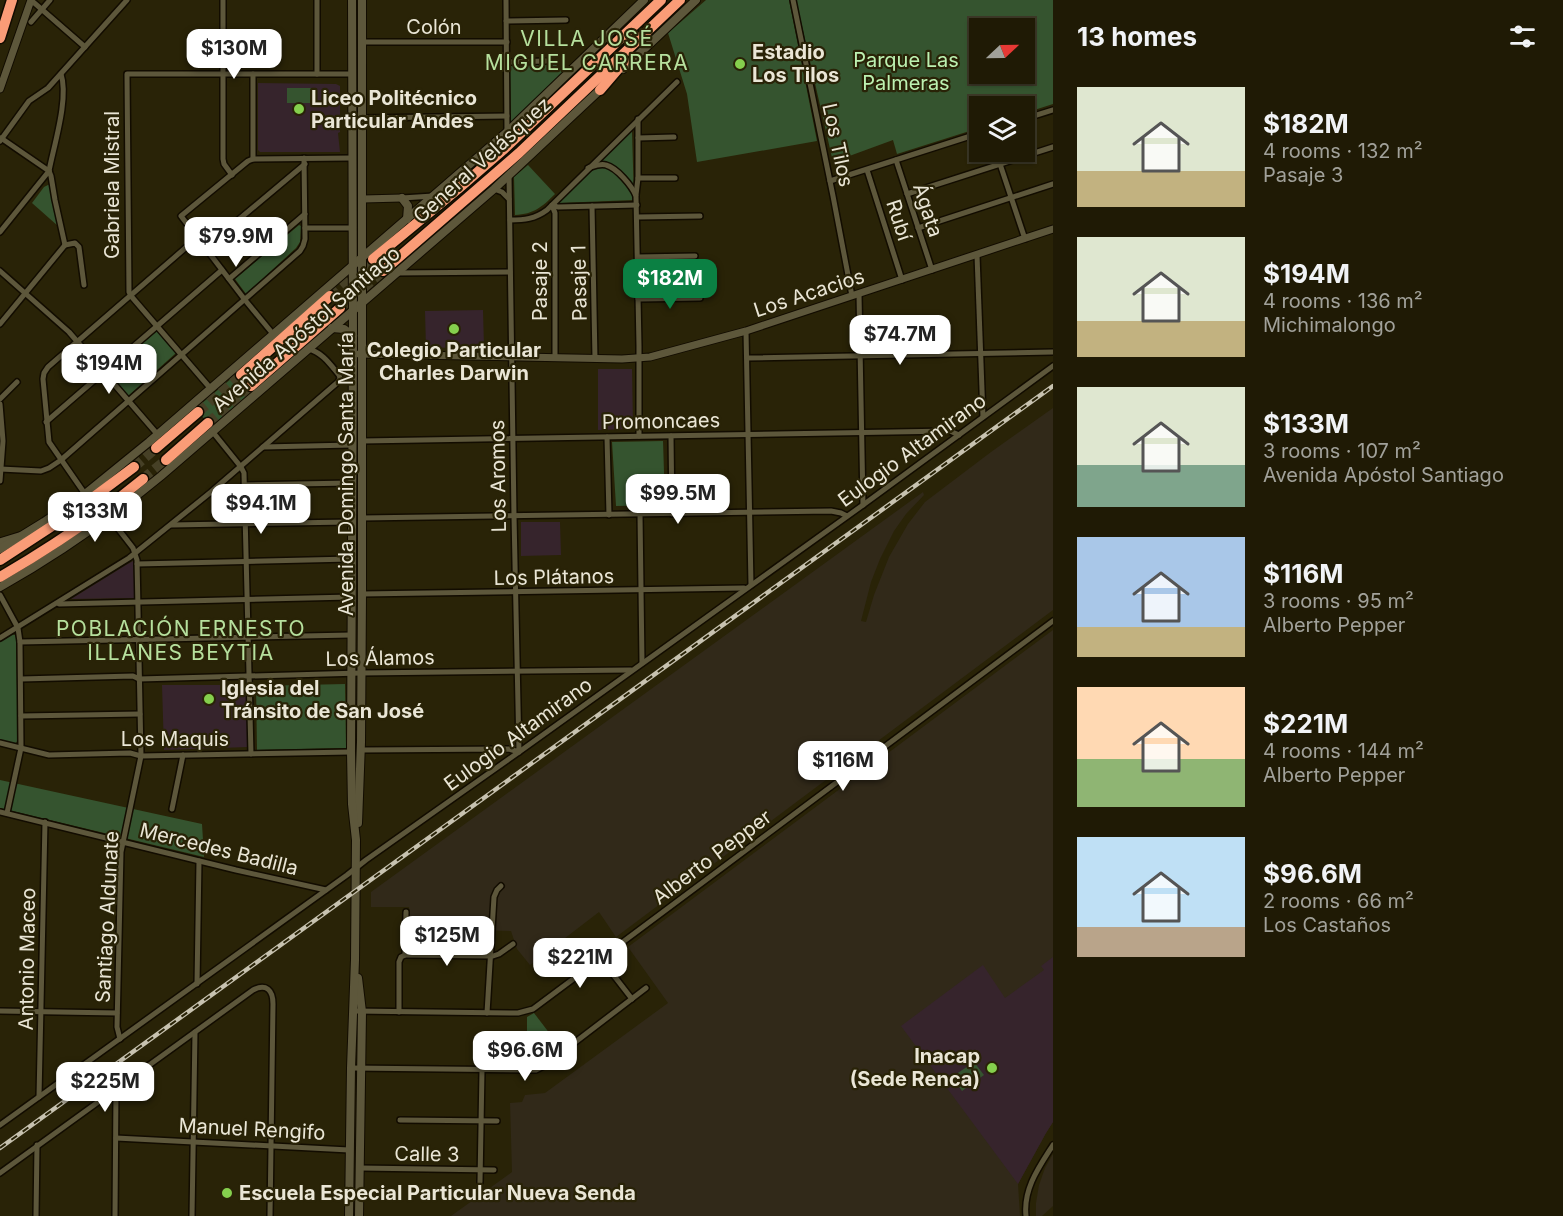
<!DOCTYPE html>
<meta charset="utf-8">
<style>
:root{--surface:#1f1a05;--page:#2c2713;--text:#f1f3f6;--muted:#a1a19a;--line:#3c3827;--accent:#0b8043}
body{margin:0;font-family:Inter,sans-serif;background:var(--page);color:var(--text);height:100vh;display:flex;flex-direction:column;font-size:22px;white-space:nowrap}
*{box-sizing:border-box;margin:0}
p{font-size:20px;color:var(--muted)}
.icon{flex:none;width:33px;height:33px;fill:none;stroke:currentColor;stroke-width:2;stroke-linecap:round;stroke-linejoin:round}
.map{position:relative;flex:1;overflow:hidden}
.sheet{display:flex;flex-direction:column;background:var(--surface);width:510px}
.sheet>*{flex:none}
.needle{width:39px;rotate:68deg}
.controls{position:absolute;left:969px;top:18px;display:grid;gap:12px}
.controls a{display:grid;place-items:center;width:66px;height:66px;border-radius:0px;background:var(--surface);box-shadow:0 2px 4px #0004,0 0 0 2px var(--line);font-size:30px}
.price{position:absolute;translate:-50% -51px;padding:0 14px;border-radius:12px;background:#fff;color:#222;font-size:20px;line-height:39px;filter:drop-shadow(0 2px 3px #0008)}
.price::after{content:'';position:absolute;left:50%;top:36px;width:18px;height:14px;margin-left:-9px;background:inherit;clip-path:polygon(0 0,100% 0,50% 100%)}
.price.on{background:var(--accent);color:#fff}
ul{padding:0;list-style:none}
li{display:flex;align-items:center;gap:18px;height:150px;padding:0 24px}
li span{display:grid;place-items:center;flex:none;width:168px;height:120px;border-radius:0px;color:#555}
li>.icon{margin-inline-start:auto}
span .icon{width:72px;height:72px;fill:#fffc;stroke-width:1}
li b{font-size:26px}
h2{display:flex;justify-content:space-between;align-items:center;height:72px;padding:0 24px;font-size:26px}
main{display:flex;flex:1;min-height:0}
.map>svg:first-child{display:block}
</style>
<main>
<div class="map">
<svg width="1053" height="1216" viewBox="0 0 1053 1216">
<rect width="100%" height="100%" fill="#292307"/>
<g fill="#312919">
<polygon points="1053,408 1053,610 616,937 599,912 530,965 517,949 511,931 411,928 409,907 371,907 371,892 923,492 924,495 906,514 894,531 880,559 871,582 861,621 866,622 874,595 889,557 908,524 925,502 991,452"/>
<polygon points="1053,630 1053,1122 1046,1133 1018,1184 1020,1216 451,1216 512,1172 510,1103 522,1102 525,1095 545,1093 668,1003 628,947"/>
<polygon points="1053,1154 1053,1206 1042,1216 1036,1216 1036,1203 1039,1185 1045,1168"/>
</g>
<g fill="#36242c">
<polygon points="258,83 336,84 340,86 340,132 338,133 340,152 260,152 258,150"/>
<polygon points="483,310 484,347 426,348 425,311"/>
<polygon points="598,369 632,369 633,426 630,429 598,430"/>
<polygon points="521,522 560,522 561,555 521,556"/>
<polygon points="133,561 135,598 71,599 126,565"/>
<polygon points="162,685 246,685 248,747 164,750"/>
<polygon points="1053,957 1053,1122 1046,1133 1018,1184 901,1026 983,965 1005,998 1044,970 1041,966"/>
</g>
<g fill="#35542f" fill-rule="evenodd">
<rect x="355" y="0" width="3" height="203"/>
<polygon points="706,0 789,0 817,141 697,162 687,94 668,33"/>
<path d="M796 0H1053V104L1025 113 1024 106H980L979 128 897 154 893 140 833 162ZM980 28H1024V74H980Z"/>
<polygon points="552,60 563,73 511,122 510,66 547,64"/>
<polygon points="314,88 314,103 287,103 287,88"/>
<polygon points="632,131 634,200 559,203"/>
<path d="M528 165 555 194C542 207 534 214 515 215L514 177Z"/>
<polygon points="50,184 58,226 32,203 44,187"/>
<polygon points="299,225 301,226 300,242 296,248 246,294 235,279"/>
<polygon points="157,331 176,353 128,396 109,372"/>
<polygon points="238,373 254,392 213,428 195,409"/>
<polygon points="663,441 665,505 616,506 612,442"/>
<polygon points="11,634 15,635 16,638 18,740 15,744 0,741 0,641"/>
<polygon points="345,684 346,748 257,750 256,686"/>
<polygon points="0,780 202,824 204,857 0,808"/>
<polygon points="534,1013 560,1047 541,1062 527,1062 527,1017"/>
<polygon points="974,1062 984,1075 962,1091 952,1077"/>
</g>
<g fill="none" stroke-linecap="round" stroke-linejoin="round">
<g stroke="#464026" stroke-width="10" stroke-dasharray="10 5" stroke-linecap="butt">
<polyline points="330,296 373,259"/>
<polyline points="340,308 383,271"/>
<polyline points="198,412 241,375"/>
<polyline points="208,423 251,386"/>
<polyline points="134,467 156,448"/>
<polyline points="143,479 166,460"/>
</g>
<defs>
<g id="minor">
<polyline points="31,0 85,47"/>
<polyline points="223,0 223,159 224,164 232,175"/>
<polyline points="506,0 507,132"/>
<polyline points="793,0 833,196 852,296"/>
<polyline points="506,21 566,20"/>
<polyline points="31,22 50,0"/>
<polyline points="362,42 507,42"/>
<polyline points="507,62 546,61"/>
<path d="M61 74C69 98 54 145 49 171L51 176 55 200 65 245"/>
<polyline points="317,74 317,0"/>
<polyline points="362,118 507,116"/>
<polyline points="1024,119 1053,110"/>
<polyline points="1,138 49,171"/>
<polyline points="638,138 674,137"/>
<polyline points="0,141 29,101 48,88 127,0"/>
<polyline points="996,152 1025,239"/>
<polyline points="253,159 253,74"/>
<polyline points="896,160 932,270"/>
<path d="M588 168C594 166 600 163 606 165 617 168 632 186 636 196L639 346V436"/>
<polyline points="867,170 902,280"/>
<polyline points="638,178 675,178"/>
<polyline points="830,181 980,133"/>
<polyline points="494,189 502,192 509,199"/>
<polyline points="907,194 1053,147"/>
<polyline points="636,195 638,178 638,119"/>
<polyline points="402,198 433,196"/>
<polyline points="592,206 595,359"/>
<polyline points="638,217 700,216"/>
<path d="M510 220C524 220 535 219 547 210L677 82"/>
<polyline points="305,228 352,228"/>
<polyline points="918,228 1053,184"/>
<polyline points="0,232 49,171"/>
<polyline points="65,245 75,243 79,247 84,285"/>
<polyline points="206,247 305,164"/>
<polyline points="977,255 983,417"/>
<polyline points="638,257 695,256"/>
<polyline points="0,271 69,332 158,435"/>
<polyline points="395,273 510,272"/>
<polyline points="229,279 305,214"/>
<polyline points="859,294 863,505"/>
<polyline points="638,299 700,298"/>
<polyline points="0,324 65,245"/>
<polyline points="746,331 751,585"/>
<polyline points="273,334 245,300 181,216 248,161 253,159 352,158"/>
<polyline points="555,358 555,213 552,205 558,207 637,205"/>
<polyline points="747,358 1053,352"/>
<polyline points="211,389 131,296 129,292 127,74 352,74"/>
<polyline points="0,399 17,382"/>
<polyline points="0,404 3,441 0,481"/>
<polyline points="46,422 222,270"/>
<polyline points="212,431 241,467 244,473 251,754"/>
<polyline points="671,436 672,514"/>
<polyline points="607,437 609,515"/>
<polyline points="362,441 950,431 959,435"/>
<polyline points="263,447 352,445"/>
<polyline points="0,469 41,471 49,468 61,460 300,251 303,246 305,239 304,158"/>
<polyline points="244,485 351,483"/>
<polyline points="85,494 49,442 43,379 44,373 48,367 198,237"/>
<polyline points="640,514 642,663"/>
<polyline points="109,517 133,548 137,560 141,756 121,852 117,1027 120,1039"/>
<polyline points="362,518 831,511 841,513 847,516"/>
<polyline points="171,525 351,522"/>
<polyline points="137,564 351,559"/>
<polyline points="362,594 744,588"/>
<polyline points="0,595 18,628 20,642 21,748 7,813"/>
<polyline points="59,604 351,597"/>
<path d="M0 638 129 558 211 492 338 382 340 378 339 375C330 364 322 352 308 349"/>
<polyline points="20,642 351,635"/>
<polyline points="21,679 133,676 139,679 361,673 631,670"/>
<polyline points="21,716 140,714"/>
<polyline points="0,743 49,755 130,753 141,756 351,752"/>
<polyline points="361,750 509,749 519,752 514,516 509,175"/>
<polyline points="172,809 183,755"/>
<polyline points="0,812 236,870 326,890"/>
<polyline points="405,955 493,956 499,954 513,944"/>
<polyline points="601,959 632,999"/>
<polyline points="197,984 199,861"/>
<polyline points="0,1011 117,1013"/>
<polyline points="354,1011 518,1013 533,1009 1053,621"/>
<polyline points="399,1012 399,962 401,957 405,955 406,912"/>
<polyline points="487,1013 494,897 497,890 501,886"/>
<polyline points="351,1068 536,1070 544,1066 646,988"/>
<polyline points="39,1097 45,822"/>
<polyline points="400,1120 497,1121"/>
<polyline points="0,1125 347,875 366,860 519,752 863,505 1053,366"/>
<polyline points="116,1138 349,1150"/>
<polyline points="360,1168 494,1170"/>
<path d="M0 1173 253 990C266 983 273 990 273 1004L270 1216"/>
<polyline points="480,1182 482,1070"/>
<polyline points="36,1216 37,1145"/>
<polyline points="115,1216 116,1089"/>
<polyline points="192,1216 195,1032"/>
<path d="M1026 1216C1023 1189 1039 1167 1053 1145"/>
</g>
<g id="tertiary">
<polyline points="0,89 31,0"/>
<polyline points="363,199 402,198"/>
<polyline points="359,354 622,359 650,357 746,331 1053,229"/>
<polyline points="0,542 19,536"/>
</g>
<g id="secondary">
<polyline points="623,69 696,0"/>
<polyline points="402,198 408,206 407,219"/>
<polyline points="332,328 344,329 353,336"/>
<polyline points="0,549 44,522 85,494 149,442 507,132 644,0"/>
<path d="M0 587C57 555 110 518 161 476L494 189 603 87"/>
<polyline points="358,823 361,742 362,594 362,0"/>
<polyline points="358,978 362,1012 359,1216"/>
<polyline points="349,1216 351,1068 355,960 356,840 352,804 351,752 353,336 352,0"/>
</g>
<g id="motorway">
<polyline points="0,38 12,0"/>
<polyline points="600,90 624,62"/>
<polyline points="373,259 458,189 503,150 661,0"/>
<polyline points="383,271 519,153 680,0"/>
<polyline points="241,375 330,296"/>
<polyline points="251,386 340,308"/>
<polyline points="156,448 198,412"/>
<polyline points="166,460 208,423"/>
<polyline points="0,560 75,511 134,467"/>
<path d="M0 577C50 548 98 516 143 479"/>
</g>
</defs>
<use href="#minor" stroke="#120c00" stroke-width="8"/>
<use href="#tertiary" stroke="#120c00" stroke-width="9"/>
<use href="#secondary" stroke="#120c00" stroke-width="10"/>
<use href="#motorway" stroke="#120c00" stroke-width="13"/>
<use href="#minor" stroke="#5d573b" stroke-width="5"/>
<use href="#tertiary" stroke="#5d573b" stroke-width="7"/>
<use href="#secondary" stroke="#5d573b" stroke-width="8"/>
<use href="#motorway" stroke="#fa9c77" stroke-width="10"/>
<defs>
<polyline id="rail" points="0,1148 1053,386"/>
</defs>
<use href="#rail" stroke="#c7c2b0" stroke-width="4.5"/>
<use href="#rail" stroke="#292307" stroke-width="2" stroke-dasharray="7" stroke-linecap="butt"/>
</g>
<g fill="#85cf4d" stroke="#292307" stroke-width="2">
<circle cx="740" cy="64" r="6"/>
<circle cx="299" cy="109" r="6"/>
<circle cx="454" cy="329" r="6"/>
<circle cx="209" cy="699" r="6"/>
<circle cx="992" cy="1068" r="6"/>
<circle cx="227" cy="1193" r="6"/>
</g>
<g text-anchor="middle" dominant-baseline="central" stroke-width="4.5" stroke-linejoin="round" paint-order="stroke">
<g font-size="20" fill="#eae6d6" stroke="#292307">
<text x="434" y="27">Colón</text>
<text transform="translate(838 145) rotate(78)">Los Tilos</text>
<text transform="translate(482 160) rotate(-42)">General Velásquez</text>
<text transform="translate(112 185) rotate(-90)">Gabriela Mistral</text>
<text transform="translate(928 210) rotate(72)">Ágata</text>
<text transform="translate(899 220) rotate(72)">Rubí</text>
<text transform="translate(540 281) rotate(-90)">Pasaje 2</text>
<text transform="translate(579 283) rotate(-91)">Pasaje 1</text>
<text transform="translate(809 293) rotate(-18)">Los Acacios</text>
<text transform="translate(306 329) rotate(-41)">Avenida Apóstol Santiago</text>
<text transform="translate(661 421) rotate(-1)">Promoncaes</text>
<text transform="translate(912 450) rotate(-36)">Eulogio Altamirano</text>
<text transform="translate(346 474) rotate(-90)">Avenida Domingo Santa María</text>
<text transform="translate(498 476) rotate(-91)">Los Aromos</text>
<text transform="translate(554 577) rotate(-1)">Los Plátanos</text>
<text transform="translate(380 658) rotate(-1)">Los Álamos</text>
<text transform="translate(518 734) rotate(-36)">Eulogio Altamirano</text>
<text x="175" y="739">Los Maquis</text>
<text transform="translate(219 849) rotate(14)">Mercedes Badilla</text>
<text transform="translate(712 857) rotate(-37)">Alberto Pepper</text>
<text transform="translate(107 917) rotate(-87)">Santiago Aldunate</text>
<text transform="translate(27 959) rotate(-89)">Antonio Maceo</text>
<text transform="translate(252 1129) rotate(3)">Manuel Rengifo</text>
<text transform="translate(427 1154) rotate(1)">Calle 3</text>
</g>
<g font-size="20" font-weight="bold" fill="#eae6d6" stroke="#292307" text-anchor="start">
<text x="752" y="52">Estadio<tspan x="752" dy="23">Los Tilos</tspan></text>
<text x="311" y="98">Liceo Politécnico<tspan x="311" dy="23">Particular Andes</tspan></text>
<text x="454" y="350" text-anchor="middle">Colegio Particular<tspan x="454" dy="23">Charles Darwin</tspan></text>
<text x="221" y="688">Iglesia del<tspan x="221" dy="23">Tránsito de San José</tspan></text>
<text x="980" y="1056" text-anchor="end">Inacap<tspan x="980" dy="23">(Sede Renca)</tspan></text>
<text x="239" y="1193">Escuela Especial Particular Nueva Senda</text>
</g>
<g font-size="20" fill="#bcf1b1" stroke="#292307">
<text x="906" y="60">Parque Las<tspan x="906" dy="23">Palmeras</tspan></text>
</g>
<g font-size="21" letter-spacing="1.5" fill="#b6e09d" stroke="#292307">
<text x="587" y="38">VILLA JOSÉ<tspan x="587" dy="24">MIGUEL CARRERA</tspan></text>
<text x="181" y="628">POBLACIÓN ERNESTO<tspan x="181" dy="24">ILLANES BEYTIA</tspan></text>
</g>
</g>
</svg>
<div class="controls">
<a><svg class="needle" viewBox="-14 -14 28 28"><path d="M0-13l5 13h-10z" fill="#e53935"/><path d="M0 13l5-13h-10z" fill="#a1a19a"/></svg></a>
<a><svg class="icon" aria-label="layers" viewBox="0 0 24 24"><path d="M12 4l9 5-9 5-9-5zM3 14l9 5 9-5"/></svg></a>
</div>
<b class="price" style="left:234px;top:80px">$130M</b>
<b class="price" style="left:236px;top:268px">$79.9M</b>
<b class="price on" style="left:670px;top:310px">$182M</b>
<b class="price" style="left:900px;top:366px">$74.7M</b>
<b class="price" style="left:109px;top:395px">$194M</b>
<b class="price" style="left:678px;top:525px">$99.5M</b>
<b class="price" style="left:261px;top:535px">$94.1M</b>
<b class="price" style="left:95px;top:543px">$133M</b>
<b class="price" style="left:843px;top:792px">$116M</b>
<b class="price" style="left:447px;top:967px">$125M</b>
<b class="price" style="left:580px;top:989px">$221M</b>
<b class="price" style="left:525px;top:1082px">$96.6M</b>
<b class="price" style="left:105px;top:1113px">$225M</b>
</div>
<section class="sheet">
<h2>13 homes<svg class="icon" aria-label="filters" viewBox="0 0 24 24"><path d="M4 7h16M4 17h16"/><circle cx="9" cy="7" r="2"/><circle cx="15" cy="17" r="2"/></svg></h2>
<ul>
<li><span style="background:linear-gradient(#dfe7d0 70%,#c2b280 0)"><svg class="icon" aria-label="home" viewBox="0 0 24 24"><path d="M3 11l9-7 9 7M6 9v11h12V9"/></svg></span><div><b>$182M</b><p>4 rooms · 132 m²</p><p>Pasaje 3</p></div></li>
<li><span style="background:linear-gradient(#dfe7d0 70%,#c2b280 0)"><svg class="icon" aria-label="home" viewBox="0 0 24 24"><path d="M3 11l9-7 9 7M6 9v11h12V9"/></svg></span><div><b>$194M</b><p>4 rooms · 136 m²</p><p>Michimalongo</p></div></li>
<li><span style="background:linear-gradient(#dfe7d0 65%,#7fa58c 0)"><svg class="icon" aria-label="home" viewBox="0 0 24 24"><path d="M3 11l9-7 9 7M6 9v11h12V9"/></svg></span><div><b>$133M</b><p>3 rooms · 107 m²</p><p>Avenida Apóstol Santiago</p></div></li>
<li><span style="background:linear-gradient(#a9c7e8 75%,#c2b280 0)"><svg class="icon" aria-label="home" viewBox="0 0 24 24"><path d="M3 11l9-7 9 7M6 9v11h12V9"/></svg></span><div><b>$116M</b><p>3 rooms · 95 m²</p><p>Alberto Pepper</p></div></li>
<li><span style="background:linear-gradient(#ffd9b3 60%,#8fb573 0)"><svg class="icon" aria-label="home" viewBox="0 0 24 24"><path d="M3 11l9-7 9 7M6 9v11h12V9"/></svg></span><div><b>$221M</b><p>4 rooms · 144 m²</p><p>Alberto Pepper</p></div></li>
<li><span style="background:linear-gradient(#bfe0f5 75%,#b9a48a 0)"><svg class="icon" aria-label="home" viewBox="0 0 24 24"><path d="M3 11l9-7 9 7M6 9v11h12V9"/></svg></span><div><b>$96.6M</b><p>2 rooms · 66 m²</p><p>Los Castaños</p></div></li>
</ul>
</section>
</main>
